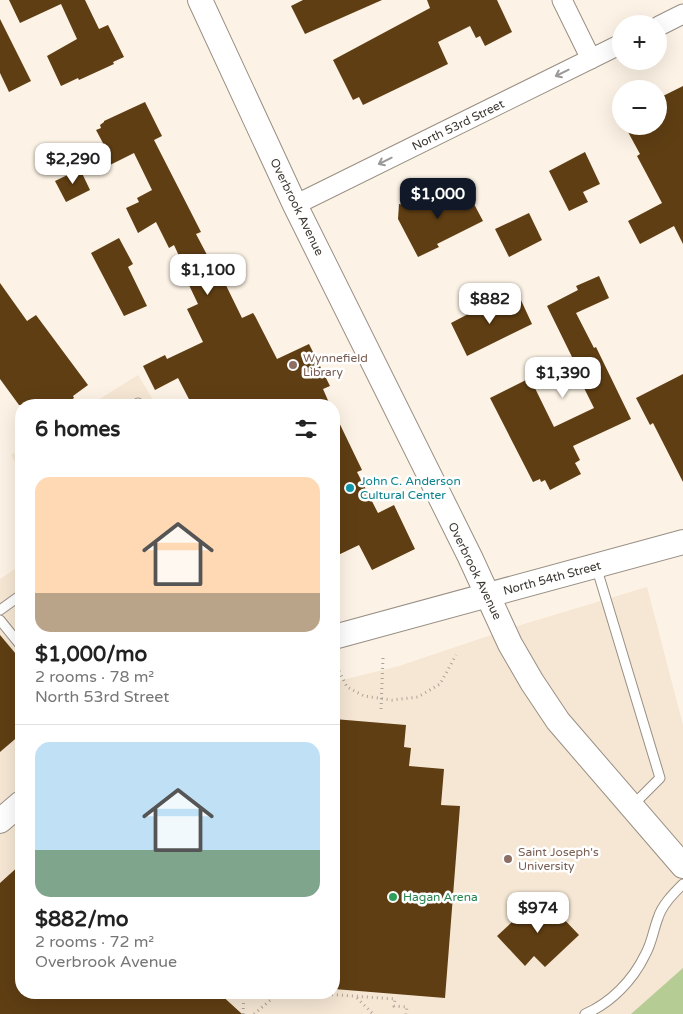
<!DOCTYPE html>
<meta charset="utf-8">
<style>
:root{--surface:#fff;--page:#f6f6f6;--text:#222;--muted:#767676;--line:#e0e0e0;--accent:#111827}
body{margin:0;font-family:"Varela Round",sans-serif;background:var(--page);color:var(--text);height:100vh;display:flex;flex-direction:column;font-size:19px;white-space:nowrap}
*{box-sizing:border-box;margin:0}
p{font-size:16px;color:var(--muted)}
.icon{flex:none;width:28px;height:28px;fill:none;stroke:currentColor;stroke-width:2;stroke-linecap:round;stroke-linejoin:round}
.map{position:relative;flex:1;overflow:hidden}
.drawer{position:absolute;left:15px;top:399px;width:325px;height:600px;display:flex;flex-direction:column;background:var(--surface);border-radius:20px;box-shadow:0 5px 20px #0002}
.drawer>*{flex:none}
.tools{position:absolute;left:612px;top:15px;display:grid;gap:10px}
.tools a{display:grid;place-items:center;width:55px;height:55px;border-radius:50%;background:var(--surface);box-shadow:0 5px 20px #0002;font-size:25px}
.price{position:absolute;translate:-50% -42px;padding:0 11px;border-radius:10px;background:#fff;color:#222;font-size:16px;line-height:32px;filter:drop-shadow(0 1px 2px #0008)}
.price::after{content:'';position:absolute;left:50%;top:30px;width:15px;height:11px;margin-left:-8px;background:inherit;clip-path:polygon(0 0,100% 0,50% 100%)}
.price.selected{background:var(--accent);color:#fff}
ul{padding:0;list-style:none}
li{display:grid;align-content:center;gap:10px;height:265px;padding:0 20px}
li+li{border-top:1px solid var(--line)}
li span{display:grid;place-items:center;height:155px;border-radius:15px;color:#555}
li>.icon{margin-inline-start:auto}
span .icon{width:90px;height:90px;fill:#fffc;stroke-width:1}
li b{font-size:21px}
h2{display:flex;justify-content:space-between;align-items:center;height:60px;padding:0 20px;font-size:21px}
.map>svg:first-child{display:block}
</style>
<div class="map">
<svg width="683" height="1014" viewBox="0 0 683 1014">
<rect width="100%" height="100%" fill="#fcf2e5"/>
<g fill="#f6e7d4">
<polygon points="138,375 156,405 90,405"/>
<polygon points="21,448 21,474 11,455"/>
<polygon points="21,565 21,992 334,992 334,682 399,666 524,624 647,587 683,725 683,1014 0,1014 0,579"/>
</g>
<polygon fill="#b5cc95" points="683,968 683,1014 631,1014"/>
<g fill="#5f3e13">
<polygon points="9,0 85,0 99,29 108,25 124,57 113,62 114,64 79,80 78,78 61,86 47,56 77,39 61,4 20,23"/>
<polygon points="303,0 382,0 305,34 291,6"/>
<polygon points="427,0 497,0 512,32 485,46 480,36 476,38 470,26 438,42 448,64 363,105 359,97 353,100 333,60 430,8"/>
<polygon points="0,19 31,81 9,92 0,73"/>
<polygon points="683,86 683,244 674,226 640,244 628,221 662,203 637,156 640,154 628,132 639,126 659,126 659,98"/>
<polygon points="145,102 162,136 154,140 201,232 196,234 215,270 218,269 242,318 253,313 255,316 277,359 309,344 330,386 323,389 330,405 192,405 178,378 155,390 143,366 165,355 167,359 203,342 187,309 198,304 188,283 191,282 174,245 169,248 156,222 138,233 126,208 139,202 137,198 152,190 134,153 110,165 101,147 104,145 96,130 101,128 100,125 104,122 104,121"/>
<polygon points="585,152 600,184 583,192 588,202 569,211 549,171"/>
<polygon points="80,169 90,190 66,202 55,181"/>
<polygon points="465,187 483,221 437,244 439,247 418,257 398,219 399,204 419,208 451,192 452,194"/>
<polygon points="529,213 542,240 509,257 495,229"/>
<polygon points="119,238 133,264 128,267 147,306 124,316 91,253"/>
<polygon points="599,276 609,298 576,313 594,348 596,347 631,419 573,446 580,460 575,463 581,474 550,490 545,480 541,482 540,479 533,482 490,398 530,378 554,427 594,408 570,360 573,359 547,306 578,290 576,286"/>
<polygon points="0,283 27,321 36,315 88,385 73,396 74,398 65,405 19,405 0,379"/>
<polygon points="520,298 532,324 467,356 451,323 495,300 499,308"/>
<polygon points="683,374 683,482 653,423 650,425 636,398"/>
<polygon points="334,412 362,470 357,472 378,513 394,505 415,549 372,570 359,545 334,557"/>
<polygon points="0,635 21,660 21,734 0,752"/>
<polygon points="334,719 406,725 404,747 411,748 409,766 444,769 441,805 460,806 445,998 334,989"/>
<polygon points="21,864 21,992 218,992 242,1014 0,1014 0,883"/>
<polygon points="541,895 579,935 545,967 534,956 525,966 497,936"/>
</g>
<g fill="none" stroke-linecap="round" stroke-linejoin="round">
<defs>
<g id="service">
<polyline points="136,405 138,403 140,405"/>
<polyline points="596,566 660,778 633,805"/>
<polyline points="0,610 21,595"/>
<polyline points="0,620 21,646"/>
<path d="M585 1014C611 1003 633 980 645 955 652 943 653 931 658 918 662 905 673 894 683 884"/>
</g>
<g id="minor">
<polyline points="562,0 591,59"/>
<polyline points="659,26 683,14"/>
<polyline points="295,205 621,44"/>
</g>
<g id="tertiary">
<polyline points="200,0 295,205 470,557 510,644 532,682 558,721 683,866"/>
<polyline points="334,637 683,542"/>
<polyline points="0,821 21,803"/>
</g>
</defs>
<use href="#service" stroke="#988f84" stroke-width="11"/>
<use href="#minor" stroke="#988f84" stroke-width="21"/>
<use href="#tertiary" stroke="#988f84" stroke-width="26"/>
<g stroke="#aba39a" stroke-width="3" stroke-dasharray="1 4" stroke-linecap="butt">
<polyline points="339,671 347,687 364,696 392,700 418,697 440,684 456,655"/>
<polyline points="381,709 383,658"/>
<polyline points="297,992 395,999 394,1006 407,1007 406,1014"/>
<polyline points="357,998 373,1014"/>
<polyline points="243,1014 244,992"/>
<polyline points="254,1014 280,992"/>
</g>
<use href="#service" stroke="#fff" stroke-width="9"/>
<use href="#minor" stroke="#fff" stroke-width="19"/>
<use href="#tertiary" stroke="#fff" stroke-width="24"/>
</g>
<defs><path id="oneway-shaft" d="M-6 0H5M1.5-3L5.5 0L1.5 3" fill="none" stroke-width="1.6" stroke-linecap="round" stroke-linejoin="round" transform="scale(1.25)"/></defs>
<g stroke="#9c9a98">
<use href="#oneway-shaft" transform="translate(562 73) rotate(154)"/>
<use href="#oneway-shaft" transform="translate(385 161) rotate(154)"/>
</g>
<g fill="#8d6e63" stroke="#fff" stroke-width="2">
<circle cx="293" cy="365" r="5"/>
<circle cx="508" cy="859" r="5"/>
</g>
<circle fill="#0f9aa8" stroke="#fff" stroke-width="2" cx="350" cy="488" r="5"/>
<circle fill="#2e9e5b" stroke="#fff" stroke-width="2" cx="393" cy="897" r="5"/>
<g text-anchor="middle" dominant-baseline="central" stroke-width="5" stroke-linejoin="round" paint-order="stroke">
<g font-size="12" fill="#3a3631" stroke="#fff">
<text transform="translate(458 125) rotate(-26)">North 53rd Street</text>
<text transform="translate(297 207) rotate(64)">Overbrook Avenue</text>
<text transform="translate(475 571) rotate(64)">Overbrook Avenue</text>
<text transform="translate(552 578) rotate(-15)">North 54th Street</text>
</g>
<g font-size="12" fill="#785e54" stroke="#fff" text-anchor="start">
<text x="303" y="358">Wynnefield<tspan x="303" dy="14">Library</tspan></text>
<text x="518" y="852">Saint Joseph's<tspan x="518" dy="14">University</tspan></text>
</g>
<g font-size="12" fill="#0d838f" stroke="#fff" text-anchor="start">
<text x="360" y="481">John C. Anderson<tspan x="360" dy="14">Cultural Center</tspan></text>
</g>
<g font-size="12" fill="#27864d" stroke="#fff" text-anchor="start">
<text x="403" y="897">Hagan Arena</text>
</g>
</g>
</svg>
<div class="tools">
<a>+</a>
<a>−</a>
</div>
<b class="price" style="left:73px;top:185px">$2,290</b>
<b class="price selected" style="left:438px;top:220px">$1,000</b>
<b class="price" style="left:208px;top:296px">$1,100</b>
<b class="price" style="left:490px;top:325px">$882</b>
<b class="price" style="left:563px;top:399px">$1,390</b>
<b class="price" style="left:538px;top:934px">$974</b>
<section class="drawer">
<h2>6 homes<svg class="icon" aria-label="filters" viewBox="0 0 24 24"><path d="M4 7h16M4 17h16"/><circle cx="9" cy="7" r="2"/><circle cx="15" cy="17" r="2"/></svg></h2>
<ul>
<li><span style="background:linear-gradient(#ffd9b3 75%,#b9a48a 0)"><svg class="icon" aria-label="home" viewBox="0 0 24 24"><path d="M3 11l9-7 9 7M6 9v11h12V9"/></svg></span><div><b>$1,000/mo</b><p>2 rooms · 78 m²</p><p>North 53rd Street</p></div></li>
<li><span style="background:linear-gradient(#bfe0f5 70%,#7fa58c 0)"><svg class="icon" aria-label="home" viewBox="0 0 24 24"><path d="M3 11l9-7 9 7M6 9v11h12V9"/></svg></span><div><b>$882/mo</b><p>2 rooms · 72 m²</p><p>Overbrook Avenue</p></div></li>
</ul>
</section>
</div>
